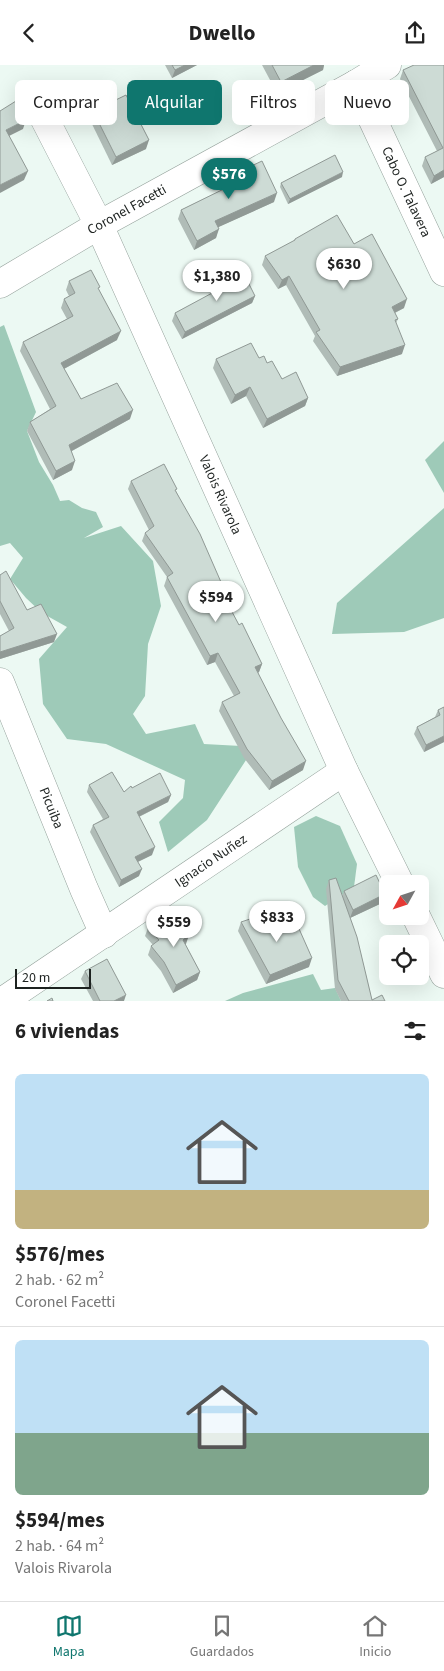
<!DOCTYPE html>
<html lang="es">
<meta charset="utf-8">
<style>
:root{--surface:#fff;--page:#f6f6f6;--text:#222;--muted:#767676;--line:#e0e0e0;--accent:#0f766e}
body{margin:0;font-family:"Source Sans 3",sans-serif;background:var(--page);color:var(--text);height:100vh;display:flex;flex-direction:column;font-size:19px;white-space:nowrap}
*{box-sizing:border-box;margin:0}
p{font-size:16px;color:var(--muted)}
.icon{flex:none;width:28px;height:28px;fill:none;stroke:currentColor;stroke-width:2;stroke-linecap:round;stroke-linejoin:round}
.map{position:relative;height:936px;overflow:hidden}
.drawer{display:flex;flex-direction:column;background:var(--surface);flex:1}
.drawer>*{flex:none}
.hud{position:absolute;left:15px;top:15px;width:415px;height:45px;display:flex;gap:10px}
.needle{width:32px;rotate:230deg}
.fabs{position:absolute;left:379px;top:810px;display:grid;gap:10px}
.fabs a{display:grid;place-items:center;width:50px;height:50px;border-radius:8px;background:var(--surface);box-shadow:0 5px 20px #0002;font-size:25px}
.scale{position:absolute;left:15px;bottom:12px;width:76px;box-sizing:border-box;padding-left:5px;border:2px solid #1d2220;border-top:0;font-size:14px;line-height:18px;white-space:nowrap;color:#1d2220;-webkit-text-stroke:4px #fff;paint-order:stroke}
.price{position:absolute;translate:-50% -42px;padding:0 11px;border-radius:18px;background:#fff;color:#222;font-size:16px;line-height:32px;filter:drop-shadow(0 1px 2px #0008)}
.price::after{content:'';position:absolute;left:50%;top:30px;width:15px;height:11px;margin-left:-8px;background:inherit;clip-path:polygon(0 0,100% 0,50% 100%)}
.price.selected{background:var(--accent);color:#fff}
ul{padding:0;list-style:none}
li{display:grid;align-content:center;gap:10px;height:265px;padding:0 15px}
li+li{border-top:1px solid var(--line)}
li span{display:grid;place-items:center;height:155px;border-radius:8px;color:#555}
li>.icon{margin-inline-start:auto}
span .icon{width:90px;height:90px;fill:#fffc;stroke-width:1}
li b{font-size:21px}
h2{display:flex;justify-content:space-between;align-items:center;height:60px;padding:0 15px;font-size:21px}
.tag{padding:0 18px;border-radius:8px;background:var(--surface);box-shadow:0 5px 20px #0002;font-size:18px;line-height:45px}
.tag.selected{background:var(--accent);color:#fff}
header{display:flex;justify-content:space-between;align-items:center;height:65px;padding:0 15px;background:var(--surface);font-size:22px;font-weight:700}
.dock{display:flex;justify-content:space-around;align-items:center;height:70px;border-top:1px solid var(--line);background:var(--surface);font-size:14px;color:var(--muted)}
.dock a{display:grid;justify-items:center;gap:2px}
.dock .selected{color:var(--accent)}
.map>svg:first-child{display:block}
</style>
<header><svg class="icon" aria-label="back" viewBox="0 0 24 24"><path d="M15 5l-7 7 7 7"/></svg>Dwello<svg class="icon" aria-label="share" viewBox="0 0 24 24"><path d="M12 15V3M7 8l5-5 5 5M5 13v7h14v-7"/></svg></header>
<div class="map">
<svg width="444" height="936" viewBox="0 0 444 936">
<rect width="100%" height="100%" fill="#ecf9f3"/>
<g fill="#9ecab8">
<polygon points="4,260 36,347 27,366 39,397 53,420 60,436 69,435 82,443 96,447 103,462 84,473 121,461 153,496 161,541 148,579 145,631 133,649 146,669 195,659 204,679 241,681 248,692 207,755 168,787 159,757 183,733 185,715 106,679 67,674 43,639 39,594 67,562 42,548 26,533 10,514 23,493 10,478 0,481 0,262"/>
<polygon points="444,376 444,428 425,395"/>
<polygon points="444,443 444,553 404,567 332,569 337,538"/>
<polygon points="316,751 340,761 357,799 354,822 325,841 313,832 298,802 294,762"/>
<polygon points="313,909 321,925 335,923 341,936 225,936 243,928"/>
</g>
<g fill="none" stroke-linecap="round" stroke-linejoin="round">
<defs>
<g id="minor">
<polyline points="356,19 444,207"/>
<polyline points="39,43 99,160 344,706 400,819"/>
<polyline points="0,219 99,160 356,19 387,0"/>
<polyline points="0,617 84,824 104,869"/>
<polyline points="416,851 444,909"/>
<polyline points="3,936 344,706"/>
</g>
</defs>
<use href="#minor" stroke="#96a39d" stroke-width="29"/>
<use href="#minor" stroke="#fff" stroke-width="28"/>
</g>
<g fill="#b0bcb7">
<polygon points="165,0 197,0 172,13"/>
<polygon points="262,0 324,0 323,5 277,28"/>
<polygon points="444,0 444,112 431,119 422,101 425,92 437,86 400,14 403,5"/>
<polygon points="93,46 146,84 112,100 90,55"/>
<polygon points="232,110 274,137 218,162 216,173 194,185 178,154 181,145 230,121 229,119"/>
<polygon points="342,112 288,139 280,122 281,118"/>
<polygon points="295,174 354,179 404,243 395,248 398,254 396,258 402,289 337,311 313,276 315,271 286,220 278,224 262,200 265,191 294,176"/>
<polygon points="224,214 255,231 252,238 182,274 172,256 175,248 223,223 222,221"/>
<polygon points="69,216 99,225 117,275 64,304 81,334 130,354 72,386 72,405 53,415 27,366 30,357 50,344 20,286 23,277 67,254 61,243 64,234 69,231 66,225"/>
<polygon points="259,293 267,298 282,314 308,333 305,341 263,363 246,331 231,339 213,303 216,294"/>
<polygon points="131,416 176,426 224,524 222,529 239,560 262,599 259,607 258,608 303,705 269,725 244,693 219,646 222,637 234,631 215,597 207,600 164,521 167,512 142,476 145,468 149,465 128,424"/>
<polygon points="0,510 27,545 54,577 0,594 0,571 9,566 0,549"/>
<polygon points="444,642 444,677 424,687 414,669 417,662 435,652 438,645"/>
<polygon points="89,720 124,727 132,723 171,730 168,737 139,752 152,790 138,797 139,811 119,822 90,767 93,760 103,754 87,727"/>
<polygon points="329,815 342,831 344,826 385,829 382,838 350,853 372,935 385,936 341,936 335,924 326,824"/>
<polygon points="241,857 278,866 309,902 266,919 238,866"/>
<polygon points="148,863 189,870 185,879 200,907 197,915 173,928 161,906 148,890 151,881 153,880 145,871"/>
<polygon points="85,906 124,936 93,936 81,914"/>
</g>
<g fill="#909995">
<polygon points="185,0 197,0 172,13 175,5"/>
<polygon points="314,0 324,0 323,5 277,28 281,17"/>
<polygon points="26,55 23,64 3,74 6,65"/>
<polygon points="149,75 146,84 112,100 116,92"/>
<polygon points="444,105 444,112 431,119 434,111"/>
<polygon points="28,106 24,115 0,128 0,120"/>
<polygon points="343,107 342,112 288,139 290,134"/>
<polygon points="277,128 274,137 212,165 215,156"/>
<polygon points="219,164 216,173 194,185 197,176"/>
<polygon points="289,211 286,220 278,224 282,215"/>
<polygon points="255,231 252,238 182,274 185,267"/>
<polygon points="407,234 404,243 388,251 392,242"/>
<polygon points="121,266 117,275 58,307 61,298"/>
<polygon points="405,280 402,289 337,311 340,302"/>
<polygon points="250,322 246,331 231,339 235,330"/>
<polygon points="308,333 305,341 263,363 267,354"/>
<polygon points="133,345 130,354 66,389 69,380"/>
<polygon points="75,396 72,405 53,415 56,406"/>
<polygon points="57,569 54,577 0,594 0,587"/>
<polygon points="218,588 215,597 207,600 210,591"/>
<polygon points="262,599 259,607 252,610 255,602"/>
<polygon points="444,671 444,677 424,687 426,680"/>
<polygon points="306,696 303,705 269,725 272,716"/>
<polygon points="171,730 168,737 134,754 137,747"/>
<polygon points="155,782 152,790 133,799 135,792"/>
<polygon points="142,804 139,811 119,822 121,815"/>
<polygon points="385,829 382,838 350,853 353,845"/>
<polygon points="189,870 186,879 180,883 183,875"/>
<polygon points="312,893 309,902 266,919 270,910"/>
<polygon points="200,907 197,915 173,928 176,920"/>
<polygon points="126,930 124,936 114,936"/>
</g>
<g fill="#cddbd5" stroke="#909995">
<polygon points="172,0 185,0 175,5"/>
<polygon points="272,0 314,0 281,17"/>
<polygon points="414,0 444,0 444,105 434,111 425,92 443,83 403,5"/>
<polygon points="126,30 149,75 116,92 93,46"/>
<polygon points="16,36 26,55 6,65 28,106 0,120 0,46"/>
<polygon points="335,90 343,107 290,134 281,118"/>
<polygon points="262,96 277,128 215,156 219,164 197,176 181,145 236,118 232,110"/>
<polygon points="337,150 354,179 372,169 407,234 392,242 398,254 395,255 405,280 340,302 316,267 320,265 289,211 282,215 265,191 295,175 295,174"/>
<polygon points="91,205 100,222 98,223 121,266 61,298 81,334 117,318 133,345 69,380 75,396 56,406 30,357 56,341 23,277 73,251 64,234 75,228 69,216"/>
<polygon points="242,205 255,231 185,267 175,248 227,220 224,214"/>
<polygon points="251,278 259,293 264,291 267,298 272,296 282,314 296,307 308,333 267,354 250,322 235,330 216,294"/>
<polygon points="164,399 177,424 175,425 200,469 224,524 221,526 239,560 242,558 262,599 255,602 281,653 306,696 272,716 247,684 222,637 240,628 218,588 210,591 167,512 173,508 145,468 154,461 131,416"/>
<polygon points="6,506 27,545 41,539 57,569 0,587 0,571 14,563 0,536 0,510"/>
<polygon points="444,642 444,671 426,680 417,662 440,650 438,645"/>
<polygon points="112,707 124,727 131,721 132,723 160,708 171,730 137,747 155,782 135,792 142,804 121,815 93,760 109,752 89,720"/>
<polygon points="376,810 385,829 353,845 344,826"/>
<polygon points="336,813 357,872 372,935 382,930 385,936 349,936 338,915 329,815"/>
<polygon points="169,846 189,870 183,875 200,907 176,920 164,897 151,881 159,875 148,863"/>
<polygon points="274,846 278,866 296,857 312,893 270,910 241,857"/>
<polygon points="107,894 126,930 114,936 100,936 85,906"/>
<polygon points="52,933 53,936 47,936"/>
</g>
<g text-anchor="middle" dominant-baseline="central" stroke-width="5" stroke-linejoin="round" paint-order="stroke">
<g font-size="14" fill="#1d2220" stroke="#fff">
<text transform="translate(406 127) rotate(65)">Cabo O. Talavera</text>
<text transform="translate(127 145) rotate(-29)">Coronel Facetti</text>
<text transform="translate(220 430) rotate(66)">Valois Rivarola</text>
<text transform="translate(51 743) rotate(68)">Picuiba</text>
<text transform="translate(211 796) rotate(-34)">Ignacio Nuñez</text>
</g>
</g>
</svg>
<div class="fabs">
<a><svg class="needle" viewBox="-14 -14 28 28"><path d="M0-13l5 13h-10z" fill="#e53935"/><path d="M0 13l5-13h-10z" fill="#767676"/></svg></a>
<a><svg class="icon" aria-label="locate" viewBox="0 0 24 24"><circle cx="12" cy="12" r="6"/><path d="M12 2v4M12 18v4M2 12h4M18 12h4"/></svg></a>
</div>
<div class="scale">20 m</div>
<b class="price selected" style="left:229px;top:135px">$576</b>
<b class="price" style="left:344px;top:225px">$630</b>
<b class="price" style="left:217px;top:237px">$1,380</b>
<b class="price" style="left:216px;top:558px">$594</b>
<b class="price" style="left:277px;top:878px">$833</b>
<b class="price" style="left:174px;top:883px">$559</b>
<div class="hud">
<a class="tag">Comprar</a>
<a class="tag selected">Alquilar</a>
<a class="tag">Filtros</a>
<a class="tag">Nuevo</a>
</div>
</div>
<section class="drawer">
<h2>6 viviendas<svg class="icon" aria-label="filters" viewBox="0 0 24 24"><path d="M4 7h16M4 17h16"/><circle cx="9" cy="7" r="2"/><circle cx="15" cy="17" r="2"/></svg></h2>
<ul>
<li><span style="background:linear-gradient(#bfe0f5 75%,#c2b280 0)"><svg class="icon" aria-label="home" viewBox="0 0 24 24"><path d="M3 11l9-7 9 7M6 9v11h12V9"/></svg></span><div><b>$576/mes</b><p>2 hab. · 62 m²</p><p>Coronel Facetti</p></div></li>
<li><span style="background:linear-gradient(#bfe0f5 60%,#7fa58c 0)"><svg class="icon" aria-label="home" viewBox="0 0 24 24"><path d="M3 11l9-7 9 7M6 9v11h12V9"/></svg></span><div><b>$594/mes</b><p>2 hab. · 64 m²</p><p>Valois Rivarola</p></div></li>
</ul>
</section>
<nav class="dock">
<a class="selected"><svg class="icon" aria-label="map" viewBox="0 0 24 24"><path d="M3 6l6-2 6 2 6-2v14l-6 2-6-2-6 2zM9 4v14M15 6v14"/></svg>Mapa</a>
<a><svg class="icon" aria-label="saved" viewBox="0 0 24 24"><path d="M7 4h10v16l-5-4-5 4z"/></svg>Guardados</a>
<a><svg class="icon" aria-label="home" viewBox="0 0 24 24"><path d="M3 11l9-7 9 7M6 9v11h12V9"/></svg>Inicio</a>
</nav>
